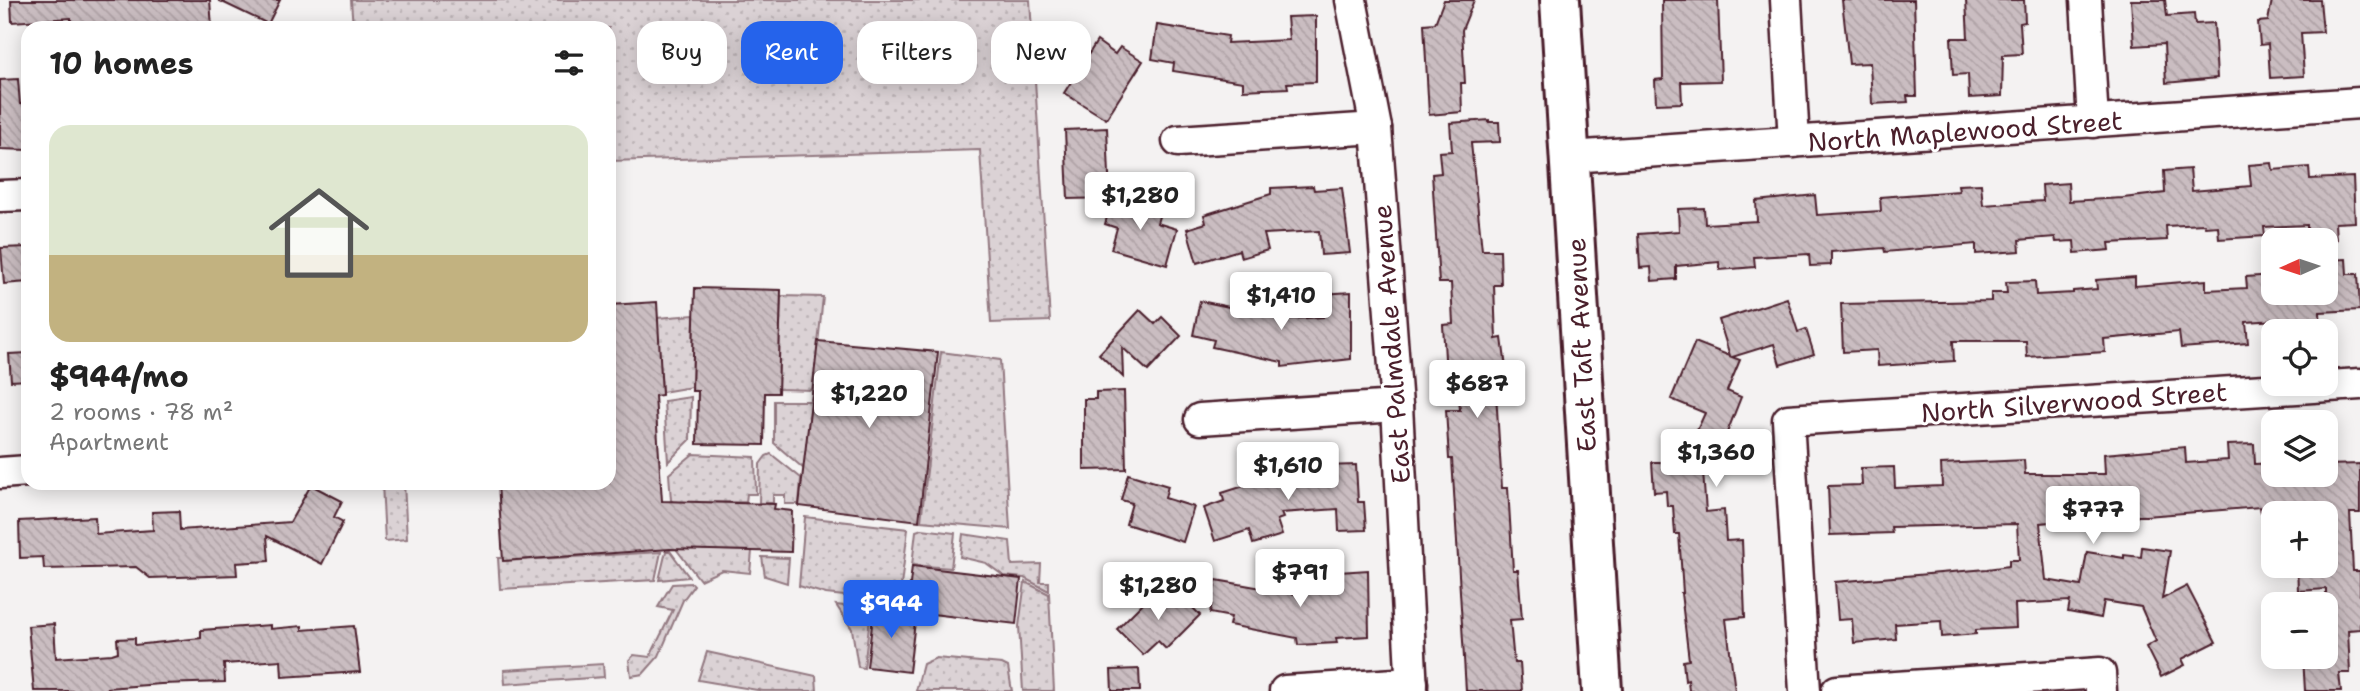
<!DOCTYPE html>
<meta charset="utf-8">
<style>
:root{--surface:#fff;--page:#f6f6f6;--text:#222;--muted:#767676;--line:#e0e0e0;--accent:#2563eb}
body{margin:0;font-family:"Shantell Sans",sans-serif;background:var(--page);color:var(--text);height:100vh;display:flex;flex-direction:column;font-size:26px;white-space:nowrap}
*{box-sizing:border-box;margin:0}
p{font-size:23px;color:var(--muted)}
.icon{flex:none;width:38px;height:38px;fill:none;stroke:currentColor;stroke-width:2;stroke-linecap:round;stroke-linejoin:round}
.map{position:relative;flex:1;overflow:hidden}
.details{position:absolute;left:21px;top:21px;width:595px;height:469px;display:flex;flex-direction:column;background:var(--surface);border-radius:21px;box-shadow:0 4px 18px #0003}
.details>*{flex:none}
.banner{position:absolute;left:637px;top:21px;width:665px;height:63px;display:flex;gap:14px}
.needle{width:46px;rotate:267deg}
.controls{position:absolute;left:2261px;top:228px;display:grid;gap:14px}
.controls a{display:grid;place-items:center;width:77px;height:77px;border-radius:14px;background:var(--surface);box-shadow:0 4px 18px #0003;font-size:35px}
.price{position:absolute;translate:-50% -60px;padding:0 16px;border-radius:7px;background:#fff;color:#222;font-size:23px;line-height:46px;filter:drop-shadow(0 2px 4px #0008)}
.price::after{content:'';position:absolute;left:50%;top:42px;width:21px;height:16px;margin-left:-10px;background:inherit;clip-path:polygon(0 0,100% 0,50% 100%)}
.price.active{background:var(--accent);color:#fff}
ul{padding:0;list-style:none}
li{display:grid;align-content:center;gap:14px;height:371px;padding:0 28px}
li+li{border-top:2px solid var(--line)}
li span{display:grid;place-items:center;height:217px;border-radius:21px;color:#555}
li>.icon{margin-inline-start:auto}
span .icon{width:126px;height:126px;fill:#fffc;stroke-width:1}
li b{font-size:30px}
h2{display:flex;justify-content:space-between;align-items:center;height:84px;padding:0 28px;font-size:30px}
.tag{padding:0 24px;border-radius:21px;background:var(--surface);box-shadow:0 4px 18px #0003;font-size:24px;line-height:63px}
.tag.active{background:var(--accent);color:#fff}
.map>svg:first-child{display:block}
</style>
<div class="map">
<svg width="2360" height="691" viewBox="0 0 2360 691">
<defs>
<pattern id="green-dots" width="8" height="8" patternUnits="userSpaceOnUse" patternTransform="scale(1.75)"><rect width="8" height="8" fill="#dbd2d5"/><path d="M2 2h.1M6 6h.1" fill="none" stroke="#bdb4b7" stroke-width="1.8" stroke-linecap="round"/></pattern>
<pattern id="building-back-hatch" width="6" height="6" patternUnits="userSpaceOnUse" patternTransform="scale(1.75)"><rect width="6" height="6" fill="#cabdc1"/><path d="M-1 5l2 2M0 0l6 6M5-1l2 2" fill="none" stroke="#afa2a6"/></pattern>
</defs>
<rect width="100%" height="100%" fill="#f4f2f2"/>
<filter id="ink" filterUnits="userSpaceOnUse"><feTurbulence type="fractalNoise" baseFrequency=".0143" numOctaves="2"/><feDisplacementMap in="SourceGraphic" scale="14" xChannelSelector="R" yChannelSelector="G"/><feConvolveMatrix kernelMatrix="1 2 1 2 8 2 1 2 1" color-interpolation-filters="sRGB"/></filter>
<g filter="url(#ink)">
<g fill="url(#green-dots)" stroke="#927880" stroke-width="2">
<polygon points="351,0 1030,0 1050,321 991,323 980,150 609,161 609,28 353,28"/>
<polygon points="781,296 823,297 813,390 778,389"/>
<polygon points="694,315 692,387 662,392 657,318"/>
<polygon points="941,352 1000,360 1010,529 921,521"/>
<polygon points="691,397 690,440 668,462 664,401"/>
<polygon points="774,401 811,401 804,469 774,443"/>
<polygon points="693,454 755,457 756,494 747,494 746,502 674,503 671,500 669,474"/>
<polygon points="771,454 801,478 799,504 785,504 785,495 773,495 773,503 759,503 760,464 766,456"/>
<polygon points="382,483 404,483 407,539 385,541"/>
<polygon points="805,517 908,529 899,602 826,594 799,586"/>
<polygon points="922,529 955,533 951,568 912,565 916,531"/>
<polygon points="963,534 1010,541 1012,565 1041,564 1040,582 1049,582 1049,591 1024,578 1004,576 986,563 960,557"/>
<polygon points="673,545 689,549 752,551 750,573 722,570 700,580"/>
<polygon points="666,551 670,551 689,577 659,580"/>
<polygon points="661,552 655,580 500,589 498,558 503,558 504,561"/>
<polygon points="762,557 789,558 787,583 765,576"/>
<polygon points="1025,582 1049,594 1054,691 1023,691 1019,626"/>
<polygon points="692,583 694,585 683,600 659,656 643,674 631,676 629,660 634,655 650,657 673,610 658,607 672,584"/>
<polygon points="836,605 871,609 864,668 858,667 852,629"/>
<polygon points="707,652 816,676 817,691 763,691 698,680"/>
<polygon points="936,658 1002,664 1008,667 1012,691 916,691 923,664"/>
<polygon points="603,664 604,677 505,684 504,670"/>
</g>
<g fill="url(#building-back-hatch)" stroke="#4a1f2b" stroke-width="2">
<polygon points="11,0 210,0 212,28 71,28 71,18 12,22"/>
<polygon points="218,0 280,0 268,24"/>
<polygon points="1444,0 1474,0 1462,30 1465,83 1461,83 1462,112 1429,115 1424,24 1435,23"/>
<polygon points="1662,0 1718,0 1721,81 1681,82 1682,103 1656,104 1655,80 1663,79"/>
<polygon points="1842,0 1914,0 1917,96 1907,96 1908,102 1872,104 1870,63 1849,64"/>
<polygon points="1966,0 2024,0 2025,22 2020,23 2022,54 2003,55 2002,96 1969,98 1968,74 1953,75 1951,38 1968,38"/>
<polygon points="2131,0 2165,0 2167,16 2194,14 2195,24 2214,23 2217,78 2166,83 2164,44 2134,46"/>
<polygon points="2272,0 2320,0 2323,32 2301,33 2304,76 2270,78 2268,44 2260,45 2258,22 2268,21"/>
<polygon points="1316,16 1316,82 1287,83 1288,88 1243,90 1243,82 1173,71 1174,63 1152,59 1157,25 1228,36 1227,43 1289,40 1287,17"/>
<polygon points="1097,41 1115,54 1120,47 1143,61 1106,119 1064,93"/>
<polygon points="18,79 20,104 28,104 28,150 0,149 0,80"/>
<polygon points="1489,120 1489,122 1499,122 1500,142 1471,143 1482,250 1500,250 1501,285 1494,285 1496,339 1502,338 1509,390 1496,393 1502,488 1508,488 1513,570 1518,570 1522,619 1510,620 1514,663 1520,663 1522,691 1466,691 1452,459 1449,459 1446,410 1460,410 1457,374 1446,375 1443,325 1453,324 1451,283 1439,283 1432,174 1441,173 1439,152 1452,151 1450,123"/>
<polygon points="1107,128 1110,198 1068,199 1065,130"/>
<polygon points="2272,163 2273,170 2309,167 2310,179 2353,177 2355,222 2335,223 2336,240 2307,240 2307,225 2264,227 2265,236 2219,239 2218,226 2205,227 2204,224 2166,226 2167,240 2109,243 2110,250 2075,253 2074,241 2056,242 2055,237 2019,240 2020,251 1976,254 1976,244 1885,252 1884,248 1831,252 1831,265 1810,266 1809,254 1754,257 1755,267 1720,270 1719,262 1676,266 1676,279 1652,281 1651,267 1640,268 1638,234 1679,231 1678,209 1704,208 1705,224 1757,221 1756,201 1815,195 1817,215 1881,211 1880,197 1959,191 1958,185 1981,184 1983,205 2043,201 2042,185 2068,183 2069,201 2123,198 2165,193 2164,171 2190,169 2192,191 2251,186 2249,165"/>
<polygon points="1313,186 1314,190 1342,188 1350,253 1321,255 1319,231 1264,234 1268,250 1241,258 1239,250 1197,263 1187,229 1206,223 1204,215 1271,194 1271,188"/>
<polygon points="1112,199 1160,213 1157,223 1177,229 1167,265 1111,249 1117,228 1105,224"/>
<polygon points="28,247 28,282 4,284 1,248"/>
<polygon points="2346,259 2347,274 2358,274 2360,310 2320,312 2321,331 2295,331 2294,319 2246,322 2248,343 2181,348 2179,332 2104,339 2105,352 2027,357 2026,341 1953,341 1954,361 1878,366 1877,350 1843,352 1841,304 1991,301 1991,293 2007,293 2006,282 2035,281 2036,295 2073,293 2073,291 2097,289 2096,280 2135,277 2135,286 2206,280 2206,290 2247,288 2246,277 2273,275 2273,292 2326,292 2326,260"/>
<polygon points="695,288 781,290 778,393 765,393 764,445 697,444 698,391 692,391"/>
<polygon points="1351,292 1351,359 1282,367 1282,362 1212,347 1214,340 1193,335 1200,301 1288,319 1323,317 1322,294"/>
<polygon points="1787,298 1798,332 1806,329 1814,354 1780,365 1774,344 1732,357 1740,360 1727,391 1741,397 1725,438 1727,470 1703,472 1706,512 1724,510 1726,541 1742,540 1745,617 1726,619 1735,691 1689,691 1688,680 1685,681 1683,661 1689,660 1681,593 1683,593 1679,534 1675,534 1673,506 1667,506 1666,491 1654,492 1652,462 1665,462 1664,449 1695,447 1694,437 1705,413 1671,399 1695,342 1730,356 1719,320"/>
<polygon points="657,302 662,395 655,396 662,501 775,504 774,509 792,511 791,552 670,549 503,561 498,483 609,483 609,305"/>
<polygon points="1140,310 1155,324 1162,317 1181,336 1148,371 1122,347 1123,377 1099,354"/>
<polygon points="818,341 938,352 919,521 799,506"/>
<polygon points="28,353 28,380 11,381 9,354"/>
<polygon points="1124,391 1126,469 1084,470 1084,399 1096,399 1096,392"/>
<polygon points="2254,444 2255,464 2273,463 2273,474 2326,474 2326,465 2360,464 2360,513 2350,513 2353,571 2360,571 2360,629 2348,630 2350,673 2339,673 2341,691 2305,691 2303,656 2326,656 2326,589 2298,591 2297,565 2326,565 2326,513 2261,513 2260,507 2146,516 2113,516 2113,514 2061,517 2061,521 2040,523 2046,580 2081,586 2087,552 2124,558 2124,555 2141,557 2142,547 2170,551 2162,599 2187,586 2216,642 2182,659 2185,665 2161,677 2146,647 2156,641 2141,607 2104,601 2101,618 2068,612 2070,601 2015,604 2016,628 1976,630 1976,634 1942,637 1941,621 1895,624 1896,639 1854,643 1852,619 1838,620 1835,582 1987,569 2009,566 2009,560 2019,560 2017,524 1891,527 1892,533 1830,535 1828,486 1862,485 1861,468 1894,467 1895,488 1942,486 1941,464 2024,460 2025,474 2105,474 2104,454 2185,447 2186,463 2228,460 2227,445"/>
<polygon points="1356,465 1358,502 1364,502 1366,530 1339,531 1338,509 1281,513 1283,518 1277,520 1282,535 1253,544 1249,530 1215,541 1204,508 1224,501 1222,493 1289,472 1288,467"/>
<polygon points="1128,474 1168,486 1165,498 1194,507 1183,542 1126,524 1132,503 1121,500"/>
<polygon points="311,485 342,501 334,517 343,522 322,564 267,536 269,561 236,563 237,575 150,578 136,567 44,569 43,557 20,558 19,521 95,517 96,534 153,530 152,512 179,511 180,530 290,522"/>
<polygon points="912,566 1021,579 1016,624 907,611"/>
<polygon points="1368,570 1369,636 1336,638 1337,643 1298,645 1297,638 1229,625 1231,617 1210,613 1216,580 1295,594 1294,588 1313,587 1319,580 1340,578 1339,572"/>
<polygon points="1159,587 1173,601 1180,595 1200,615 1166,649 1158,641 1143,655 1117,629"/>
<polygon points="874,608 916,613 909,672 867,667"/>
<polygon points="54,624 56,658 112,654 118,652 117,639 135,638 135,645 201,638 201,630 270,625 270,629 302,626 302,630 354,626 360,672 282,677 281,660 224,664 225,682 161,684 107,688 107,691 34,691 28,626"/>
<polygon points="1139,669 1140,691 1112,691 1111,670"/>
</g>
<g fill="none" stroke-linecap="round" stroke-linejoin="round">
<defs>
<g id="minor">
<polyline points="1351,0 1376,128 1397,406 1412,691"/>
<polyline points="1786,0 1794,142"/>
<polyline points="2086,0 2093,122"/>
<polyline points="1178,141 1376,128"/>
<polyline points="1570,157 2360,103"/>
<polyline points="0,196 28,195"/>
<polyline points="1200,419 1397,406"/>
<polyline points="0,473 28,471"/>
<polyline points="1285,691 1412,683"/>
<polyline points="1805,691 1788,420 2360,384"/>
<polyline points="1837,691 2100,673 2101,691"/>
</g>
<polyline id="major" points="1560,0 1602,691"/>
</defs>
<use href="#minor" stroke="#4a1f2b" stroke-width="35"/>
<use href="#major" stroke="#4a1f2b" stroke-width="44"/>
<use href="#minor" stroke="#fff" stroke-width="30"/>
<use href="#major" stroke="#fff" stroke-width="38"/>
</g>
</g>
<g text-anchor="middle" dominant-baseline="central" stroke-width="6" stroke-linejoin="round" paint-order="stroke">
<g font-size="26" fill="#4a1f2b" stroke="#fff">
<text transform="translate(1965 131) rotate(-4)">North Maplewood Street</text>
<text transform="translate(1391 344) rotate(-94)">East Palmdale Avenue</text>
<text transform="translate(1581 345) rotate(-93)">East Taft Avenue</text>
<text transform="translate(2074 402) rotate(-4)">North Silverwood Street</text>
</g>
</g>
</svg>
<div class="controls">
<a><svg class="needle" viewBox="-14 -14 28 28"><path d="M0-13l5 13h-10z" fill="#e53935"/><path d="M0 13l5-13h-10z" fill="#767676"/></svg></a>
<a><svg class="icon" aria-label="locate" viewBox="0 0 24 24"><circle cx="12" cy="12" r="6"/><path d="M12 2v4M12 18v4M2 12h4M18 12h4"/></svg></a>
<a><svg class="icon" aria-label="layers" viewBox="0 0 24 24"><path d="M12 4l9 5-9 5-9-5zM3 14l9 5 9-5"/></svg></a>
<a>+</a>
<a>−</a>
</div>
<b class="price" style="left:1140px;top:232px">$1,280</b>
<b class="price" style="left:1281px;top:332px">$1,410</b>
<b class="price" style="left:1477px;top:420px">$687</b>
<b class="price" style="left:869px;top:430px">$1,220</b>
<b class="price" style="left:1716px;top:489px">$1,360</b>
<b class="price" style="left:1288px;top:502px">$1,610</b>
<b class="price" style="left:2093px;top:546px">$777</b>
<b class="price" style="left:1300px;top:609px">$791</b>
<b class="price" style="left:1158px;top:622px">$1,280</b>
<b class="price active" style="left:891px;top:640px">$944</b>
<div class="banner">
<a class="tag">Buy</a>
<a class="tag active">Rent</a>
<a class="tag">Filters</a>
<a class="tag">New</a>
</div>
<section class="details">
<h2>10 homes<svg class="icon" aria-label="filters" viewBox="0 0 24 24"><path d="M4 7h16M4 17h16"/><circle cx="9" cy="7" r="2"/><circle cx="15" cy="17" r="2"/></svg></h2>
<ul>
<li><span style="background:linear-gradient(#dfe7d0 60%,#c2b280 0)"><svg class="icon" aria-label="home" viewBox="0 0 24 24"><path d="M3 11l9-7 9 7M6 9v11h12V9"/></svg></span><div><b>$944/mo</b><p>2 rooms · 78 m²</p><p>Apartment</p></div></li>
</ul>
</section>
</div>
